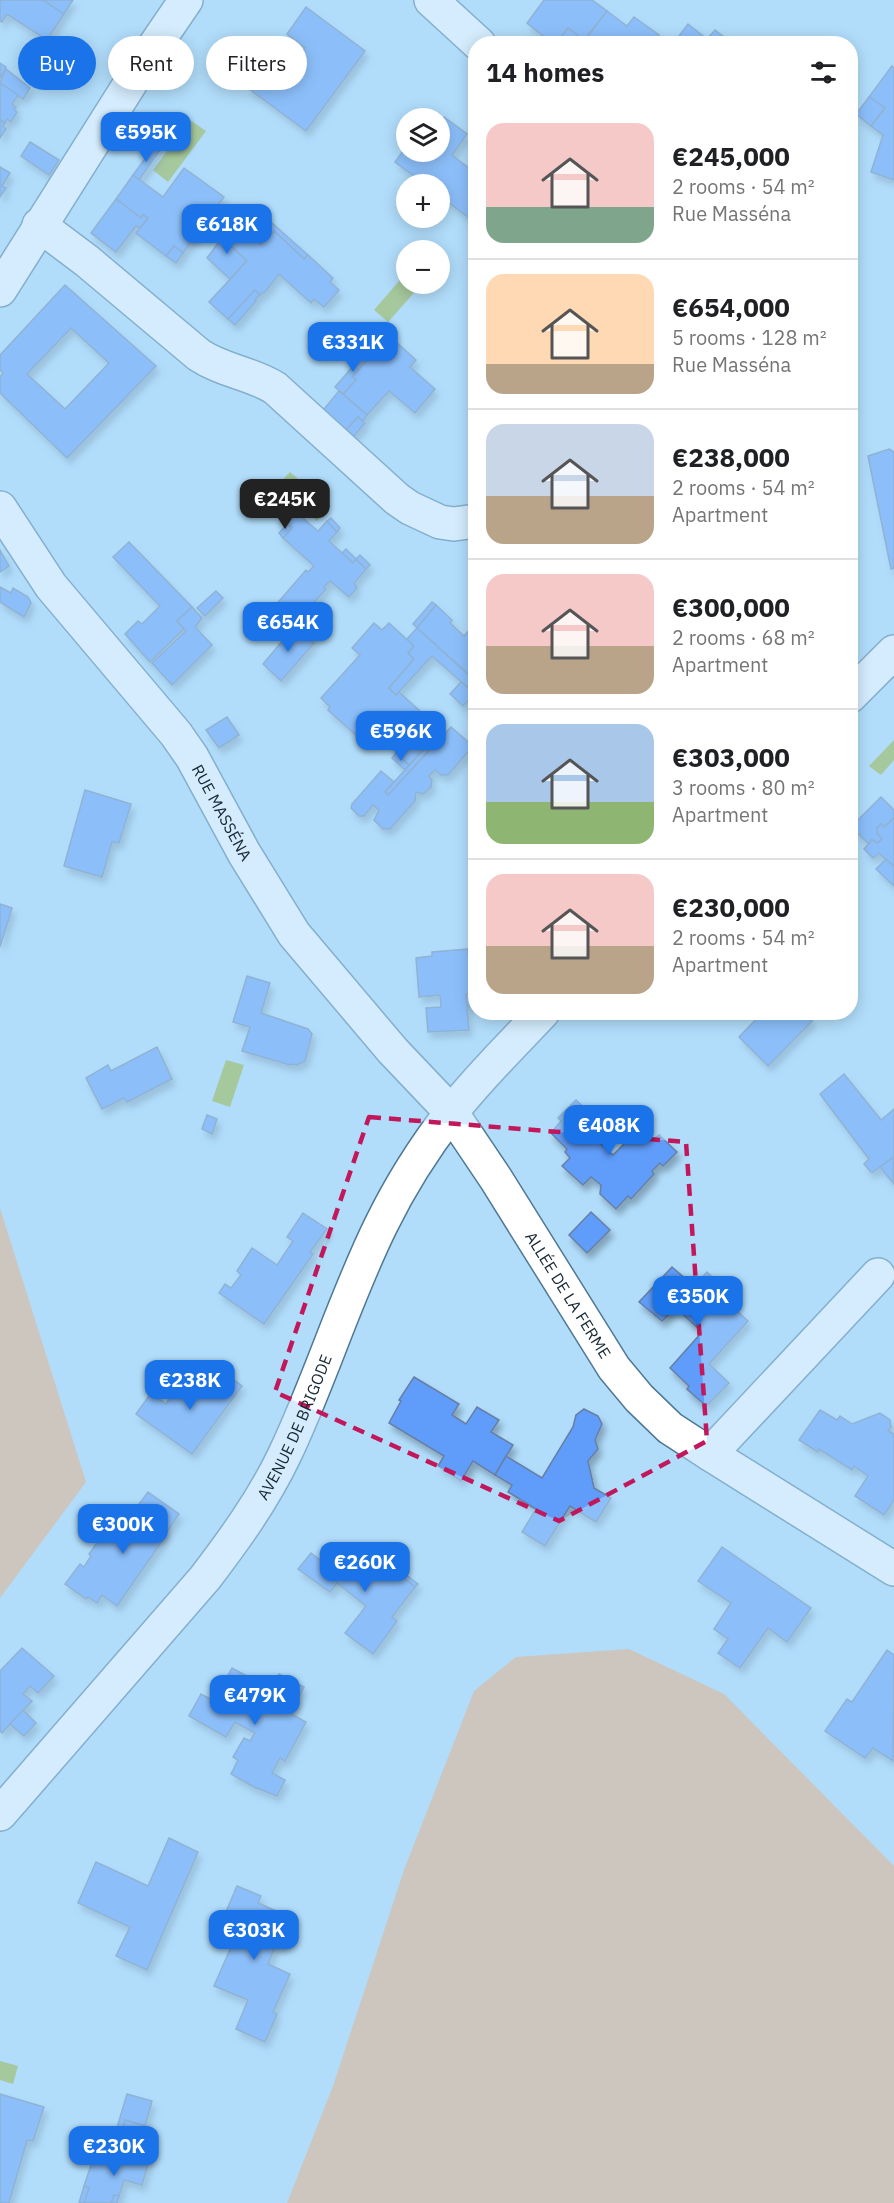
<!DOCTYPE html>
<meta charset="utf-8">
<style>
:root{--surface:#fff;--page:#f6f6f6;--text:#202124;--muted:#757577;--line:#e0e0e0;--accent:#1a73e8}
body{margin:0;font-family:"IBM Plex Sans",sans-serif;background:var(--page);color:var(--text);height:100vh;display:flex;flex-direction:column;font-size:22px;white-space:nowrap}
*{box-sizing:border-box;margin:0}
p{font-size:20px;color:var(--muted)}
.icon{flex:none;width:33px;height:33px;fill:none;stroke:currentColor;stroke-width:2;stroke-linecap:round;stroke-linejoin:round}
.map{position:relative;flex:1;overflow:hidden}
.side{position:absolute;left:468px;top:36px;width:390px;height:984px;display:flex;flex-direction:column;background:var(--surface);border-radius:24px;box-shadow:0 3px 15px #0003}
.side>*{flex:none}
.banner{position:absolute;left:18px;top:36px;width:360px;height:54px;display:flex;gap:12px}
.buttons{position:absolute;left:396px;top:108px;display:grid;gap:12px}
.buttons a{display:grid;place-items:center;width:54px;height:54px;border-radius:50%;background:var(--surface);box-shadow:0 3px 15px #0003;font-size:30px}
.price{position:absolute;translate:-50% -51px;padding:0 14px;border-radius:12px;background:var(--accent);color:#fff;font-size:20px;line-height:39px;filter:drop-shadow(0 2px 3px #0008)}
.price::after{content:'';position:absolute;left:50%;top:36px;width:18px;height:14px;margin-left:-9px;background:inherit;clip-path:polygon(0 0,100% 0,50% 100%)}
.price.active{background:#222;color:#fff}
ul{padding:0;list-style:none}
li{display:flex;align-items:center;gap:18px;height:150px;padding:0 18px}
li+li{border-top:2px solid var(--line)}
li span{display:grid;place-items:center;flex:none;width:168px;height:120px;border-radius:18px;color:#555}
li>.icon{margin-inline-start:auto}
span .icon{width:72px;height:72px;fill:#fffc;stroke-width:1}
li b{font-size:26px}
h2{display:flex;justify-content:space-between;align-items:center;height:72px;padding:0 18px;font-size:26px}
.tag{padding:0 21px;border-radius:27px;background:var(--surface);box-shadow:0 3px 15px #0003;font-size:21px;line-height:54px}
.tag.active{background:var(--accent);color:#fff}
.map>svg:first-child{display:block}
</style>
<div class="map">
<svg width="894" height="2203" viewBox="0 0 894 2203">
<defs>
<filter id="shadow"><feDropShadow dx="3.5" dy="6" stdDeviation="3" flood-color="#0004"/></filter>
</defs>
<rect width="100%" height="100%" fill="#b1ddfb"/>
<g fill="#efaa73">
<polygon points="0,1208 86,1482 0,1598"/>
<polygon points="629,1649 724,1694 894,1866 894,2203 287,2203 333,2086 404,1870 474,1691 516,1657"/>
</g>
<g fill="#99af2c">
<polygon points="190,120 206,131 168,182 153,170"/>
<polygon points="406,273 406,284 418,284 420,286 388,322 374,310"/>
<polygon points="290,472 330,506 317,521 277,486"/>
<polygon points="894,740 894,760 881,775 869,766"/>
<polygon points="226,1060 244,1065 230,1107 212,1101"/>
<polygon points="0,2061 18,2066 13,2084 0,2080"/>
</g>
<g fill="#609cf9" stroke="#677fa3" stroke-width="1.5" fill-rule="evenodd" filter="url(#shadow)">
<polygon points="0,0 43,0 64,14 47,40 7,14 2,22 0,21"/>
<polygon points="43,0 73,0 64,14"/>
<polygon points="544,0 592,0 607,11 584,40 568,28 556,44 553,44 527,23"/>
<polygon points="306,7 365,51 306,131 248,88 261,70 280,84 305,48 287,34"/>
<polygon points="607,11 627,26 634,17 659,35 653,44 582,44"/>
<polygon points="688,24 707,39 715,30 733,44 673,44"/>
<polygon points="568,28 584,40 582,44 556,44"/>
<polygon points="0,63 6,67 0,79"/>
<polygon points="892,66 894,68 894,180 871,172 883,135 871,126 885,108 869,97"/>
<polygon points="6,69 30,88 23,99 0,83"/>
<polygon points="0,83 18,95 12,104 16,107 14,109 17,112 11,122 7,119 5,123 0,120"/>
<polygon points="869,97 885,108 871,126 856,114"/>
<polygon points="444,117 467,134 452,155 474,172 476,169 476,223 440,196 440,184 425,184 395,162 406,147 406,152 440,152 440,123"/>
<polygon points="0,120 5,123 3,126 6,129 0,138"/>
<polygon points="30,142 59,160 49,175 21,156"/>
<polygon points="154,146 160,150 139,180 133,175"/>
<polygon points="0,167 10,173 2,186 6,188 0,197"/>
<polygon points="184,168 224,197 183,253 174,246 166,256 136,233 148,218 143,215 141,218 116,199 133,175 163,197"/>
<polygon points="116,199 141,218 143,215 148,218 140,228 136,226 116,252 91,233"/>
<polygon points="263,215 308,255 304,259 274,231 261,245 247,232"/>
<polygon points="230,227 238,234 229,244 247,261 230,279 207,258"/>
<polygon points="274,231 304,259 308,255 333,278 330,282 339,290 324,307 314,299 311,303 279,274 266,291 260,295 255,290 228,319 209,302 247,261 229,244 238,234 244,240 249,234 261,245"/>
<polygon points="174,246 183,253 176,263 166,256"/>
<path d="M65 285 156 366 67 458 0 393V377L3 373 0 370V355ZM71 328 109 363 65 409 27 374Z"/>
<polygon points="255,290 260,295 255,300 256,301 235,325 228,319"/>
<polygon points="384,331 416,360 410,367 435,389 415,413 389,391 367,415 343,394 356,380 352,377 374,352 369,348"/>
<polygon points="369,348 374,352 352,377 356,380 343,394 335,387"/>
<polygon points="339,391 367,415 363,421 358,417 343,434 320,414"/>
<polygon points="358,417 365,423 348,443 340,436"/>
<polygon points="889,449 894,452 894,568 891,569 868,456"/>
<polygon points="294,510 297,513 288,523 285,519"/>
<polygon points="297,513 318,531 327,521 337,532 329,541 353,563 356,559 366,569 354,583 357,588 349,597 330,581 324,587 326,589 308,609 324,624 311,640 274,607 306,570 308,572 314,566 283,538 292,528 288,523"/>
<polygon points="331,518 340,528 337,532 327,521"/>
<polygon points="288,523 292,528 283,538 279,533"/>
<polygon points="129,542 192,607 177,621 184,629 150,662 125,634 138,621 142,624 160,606 113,557"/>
<polygon points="346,549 356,559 353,563 342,553"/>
<polygon points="0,550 9,566 0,572"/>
<polygon points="360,555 370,565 366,569 356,559"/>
<polygon points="0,587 11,593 13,588 28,597 31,603 24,617 0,602"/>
<polygon points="216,591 223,598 205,616 197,608"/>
<polygon points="432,602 436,605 417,628 413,624"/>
<polygon points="436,605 452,620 450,623 464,636 476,622 476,681 417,628"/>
<polygon points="192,607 202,618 195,627 212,645 172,685 152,663 186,631 177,621"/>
<polygon points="374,623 382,630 389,623 414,646 408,653 414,659 389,688 396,695 399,692 441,730 409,765 396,753 400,750 378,730 366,744 328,710 330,707 321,698 360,655 352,648"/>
<polygon points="295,626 314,643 281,681 263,664"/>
<polygon points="417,628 473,679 467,687 432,656 396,695 389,688 414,659 408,653 414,646 407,639"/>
<polygon points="473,679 476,681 476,692 463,706 450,694 461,682 467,687"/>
<polygon points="227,717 239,735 219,748 206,730"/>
<polygon points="451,727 473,746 448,775 441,775 435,770 429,776 432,780 431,787 423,794 416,792 415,801 390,829 383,829 374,820 379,810 373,805 364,816 359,816 351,808 352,804 381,771 394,782 385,792 388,795"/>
<polygon points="441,730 445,733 388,795 385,792"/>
<polygon points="396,753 409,765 405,770 392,758"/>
<polygon points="85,790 131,804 119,843 112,842 102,877 64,866"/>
<polygon points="881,797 894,810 894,818 884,827 881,824 877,828 877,833 882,839 878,843 872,840 869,844 851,827"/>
<polygon points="894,818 894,867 879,853 873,858 864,849 872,840 878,843 882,839 877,833 877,828 881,824 884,827"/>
<polygon points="886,859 894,867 894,886 876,869"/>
<polygon points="0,904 12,908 0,947"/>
<polygon points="468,949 468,954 476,954 476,993 466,994 469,1030 428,1032 426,1008 441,1007 440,995 419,997 416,958 432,956 432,952"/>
<polygon points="247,976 270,983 261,1013 308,1029 312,1034 305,1061 297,1065 291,1064 290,1065 242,1051 250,1027 233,1022"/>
<polygon points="475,993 476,1005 467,1006 466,994"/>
<polygon points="763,1012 807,1012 806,1014 812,1021 768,1066 739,1037"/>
<polygon points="157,1047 172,1079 127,1102 124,1098 102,1109 86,1078 108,1065 111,1071"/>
<polygon points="844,1074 881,1120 894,1109 894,1157 873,1172 871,1172 864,1164 869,1159 820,1094"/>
<polygon points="576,1100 598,1121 588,1132 613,1155 641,1127 654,1139 659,1135 677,1152 663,1166 660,1163 652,1171 654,1174 631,1199 628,1196 616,1209 600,1194 601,1185 591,1177 583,1185 562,1166 570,1158 565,1152 567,1149 551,1133 561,1121 558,1118"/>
<polygon points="207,1115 217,1119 212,1134 202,1129"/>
<polygon points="894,1157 893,1170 894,1184 880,1167"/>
<polygon points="591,1212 610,1230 587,1253 569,1235"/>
<polygon points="303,1213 327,1229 310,1252 313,1254 264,1324 219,1293 225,1284 231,1288 241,1275 237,1271 252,1248 277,1265 293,1241 287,1237"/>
<polygon points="672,1267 694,1286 707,1272 733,1297 728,1303 748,1321 709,1364 729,1383 706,1406 687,1389 689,1386 670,1368 702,1332 676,1308 662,1321 639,1302"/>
<polygon points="223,1372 242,1386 192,1454 136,1414 151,1393 166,1404 182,1379 205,1396"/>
<polygon points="414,1377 459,1404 452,1415 466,1424 477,1407 499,1420 491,1432 513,1445 495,1475 473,1461 461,1481 438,1466 444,1456 389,1423 401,1401 399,1400"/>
<polygon points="584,1409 598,1416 602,1424 595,1440 598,1449 588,1461 594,1488 611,1498 596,1522 570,1506 545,1546 522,1532 536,1509 508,1492 512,1485 495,1475 506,1456 542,1478 573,1427 576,1415"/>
<polygon points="820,1410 837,1420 840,1416 852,1424 880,1413 890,1420 891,1427 888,1431 894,1434 894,1500 884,1515 855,1496 868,1476 854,1466 852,1470 819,1449 818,1452 799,1440"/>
<polygon points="148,1492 179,1514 166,1533 167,1534 117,1606 102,1595 97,1603 88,1597 86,1599 65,1584 80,1564 84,1567 91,1556 89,1554 107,1529 130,1545 147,1522 133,1512"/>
<polygon points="366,1544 418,1584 415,1587 364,1547"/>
<polygon points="364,1547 415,1587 392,1617 397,1621 373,1654 345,1633 366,1606 337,1583 330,1592 298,1569 311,1553 328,1566 332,1561 346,1571"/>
<polygon points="722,1547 811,1608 787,1642 768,1628 740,1668 718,1653 728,1639 714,1629 731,1603 698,1581"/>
<polygon points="22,1648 54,1676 38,1693 30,1686 23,1694 32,1701 2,1733 0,1731 0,1671"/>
<polygon points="887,1650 894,1655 893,1761 873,1748 865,1758 825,1731 847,1699 852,1702"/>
<polygon points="232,1668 254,1680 248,1689 265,1699 279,1674 304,1687 291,1714 306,1722 285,1761 280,1758 272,1773 285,1780 277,1796 254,1787 231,1774 238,1760 233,1757 244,1738 250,1741 255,1733 235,1722 226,1737 189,1716 201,1694 214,1701"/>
<polygon points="23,1710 36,1723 24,1736 10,1724"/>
<polygon points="169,1838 198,1852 147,1970 116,1956 130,1927 78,1903 96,1862 148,1886"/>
<polygon points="237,1886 261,1896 258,1903 294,1919 282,1947 276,1944 268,1964 290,1974 273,2012 277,2014 265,2042 236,2029 248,2000 214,1986 231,1947 228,1940 234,1927 222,1921"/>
<polygon points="0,2094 44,2107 33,2141 27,2140 9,2203 0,2203"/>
<polygon points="127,2094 152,2101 145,2126 125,2120 122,2133 116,2131"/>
<polygon points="125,2120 145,2126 142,2139 122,2133"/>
<polygon points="116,2151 149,2160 142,2185 124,2180 119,2196 114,2195 111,2203 84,2203 89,2188 84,2186 93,2159 113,2165"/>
<polygon points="84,2186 89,2188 84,2203 79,2203"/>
<polygon points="114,2195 119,2196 117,2203 111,2203"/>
</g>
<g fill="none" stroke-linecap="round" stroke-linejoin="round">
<defs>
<g id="minor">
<polyline points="431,0 479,44"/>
<path d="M39 225 87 261 199 355C223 371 251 373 275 388L397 499 410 508 440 522 454 524 476 521"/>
<polyline points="0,290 145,60 186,0"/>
<path id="s1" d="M0 508 51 586 176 734 192 757 244 853 294 934 393 1051 451 1112 496 1179 614 1368 639 1398 670 1428 710 1454 894 1569"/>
<polyline points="850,696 894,652"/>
<polyline points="710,1454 878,1275"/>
<path id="s2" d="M0 1814 205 1578C234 1540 263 1500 284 1456 320 1381 344 1300 381 1225 400 1186 424 1148 451 1113 479 1077 512 1045 543 1012"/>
</g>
</defs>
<use href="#minor" stroke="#4f7893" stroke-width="36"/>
<use href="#minor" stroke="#fff" stroke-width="33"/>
</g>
<path d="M0 0H894V2203H0ZM369 1117 686 1142 707 1441 559 1521 275 1392Z" fill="#b1ddfb" fill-opacity=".55" fill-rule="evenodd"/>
<path fill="none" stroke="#c2185b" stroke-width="4.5" stroke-dasharray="12 8" stroke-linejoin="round" d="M369 1117 686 1142 707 1441 559 1521 275 1392Z"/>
<g text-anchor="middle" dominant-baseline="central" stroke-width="4.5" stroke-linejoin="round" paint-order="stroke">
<g font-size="16" fill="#172833" stroke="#f0f9ff">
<text stroke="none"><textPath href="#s1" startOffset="378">RUE MASSÉNA</textPath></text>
<text stroke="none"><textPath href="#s1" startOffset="974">ALLÉE DE LA FERME</textPath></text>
<text stroke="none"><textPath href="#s2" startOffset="489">AVENUE DE BRIGODE</textPath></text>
</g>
</g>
</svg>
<div class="buttons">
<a><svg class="icon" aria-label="layers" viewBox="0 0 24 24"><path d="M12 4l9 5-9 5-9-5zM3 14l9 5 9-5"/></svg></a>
<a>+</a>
<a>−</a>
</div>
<b class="price" style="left:146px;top:163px">€595K</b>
<b class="price" style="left:227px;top:255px">€618K</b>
<b class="price" style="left:353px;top:373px">€331K</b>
<b class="price active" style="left:285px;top:530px">€245K</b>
<b class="price" style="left:288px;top:653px">€654K</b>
<b class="price" style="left:401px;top:762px">€596K</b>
<b class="price" style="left:609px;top:1156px">€408K</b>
<b class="price" style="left:698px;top:1327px">€350K</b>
<b class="price" style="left:190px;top:1411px">€238K</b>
<b class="price" style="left:123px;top:1555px">€300K</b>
<b class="price" style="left:365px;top:1593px">€260K</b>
<b class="price" style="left:255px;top:1726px">€479K</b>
<b class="price" style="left:254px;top:1961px">€303K</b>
<b class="price" style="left:114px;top:2177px">€230K</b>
<div class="banner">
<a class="tag active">Buy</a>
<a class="tag">Rent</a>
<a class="tag">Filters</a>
</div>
<section class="side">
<h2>14 homes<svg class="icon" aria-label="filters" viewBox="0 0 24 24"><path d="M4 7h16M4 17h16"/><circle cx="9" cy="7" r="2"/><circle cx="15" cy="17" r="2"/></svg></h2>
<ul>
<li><span style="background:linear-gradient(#f6c9c9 70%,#7fa58c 0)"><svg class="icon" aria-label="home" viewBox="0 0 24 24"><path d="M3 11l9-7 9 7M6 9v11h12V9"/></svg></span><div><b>€245,000</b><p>2 rooms · 54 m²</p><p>Rue Masséna</p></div></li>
<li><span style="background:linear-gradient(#ffd9b3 75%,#b9a48a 0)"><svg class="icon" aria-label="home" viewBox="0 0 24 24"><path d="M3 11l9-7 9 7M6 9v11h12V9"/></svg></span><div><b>€654,000</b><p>5 rooms · 128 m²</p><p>Rue Masséna</p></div></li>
<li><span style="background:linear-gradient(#c9d6e8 60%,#b9a48a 0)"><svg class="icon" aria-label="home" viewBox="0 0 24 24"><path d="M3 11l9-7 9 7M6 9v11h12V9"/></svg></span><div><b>€238,000</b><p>2 rooms · 54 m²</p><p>Apartment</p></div></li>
<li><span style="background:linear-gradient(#f6c9c9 60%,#b9a48a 0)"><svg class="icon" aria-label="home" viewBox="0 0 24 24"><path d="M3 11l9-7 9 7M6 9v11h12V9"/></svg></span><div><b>€300,000</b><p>2 rooms · 68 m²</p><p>Apartment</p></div></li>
<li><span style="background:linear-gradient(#a9c7e8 65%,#8fb573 0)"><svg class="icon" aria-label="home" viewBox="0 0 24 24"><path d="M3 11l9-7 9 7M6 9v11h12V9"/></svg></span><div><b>€303,000</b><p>3 rooms · 80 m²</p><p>Apartment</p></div></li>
<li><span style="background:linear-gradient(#f6c9c9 60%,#b9a48a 0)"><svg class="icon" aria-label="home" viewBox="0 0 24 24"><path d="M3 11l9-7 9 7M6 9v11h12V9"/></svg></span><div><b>€230,000</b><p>2 rooms · 54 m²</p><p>Apartment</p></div></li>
</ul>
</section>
</div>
